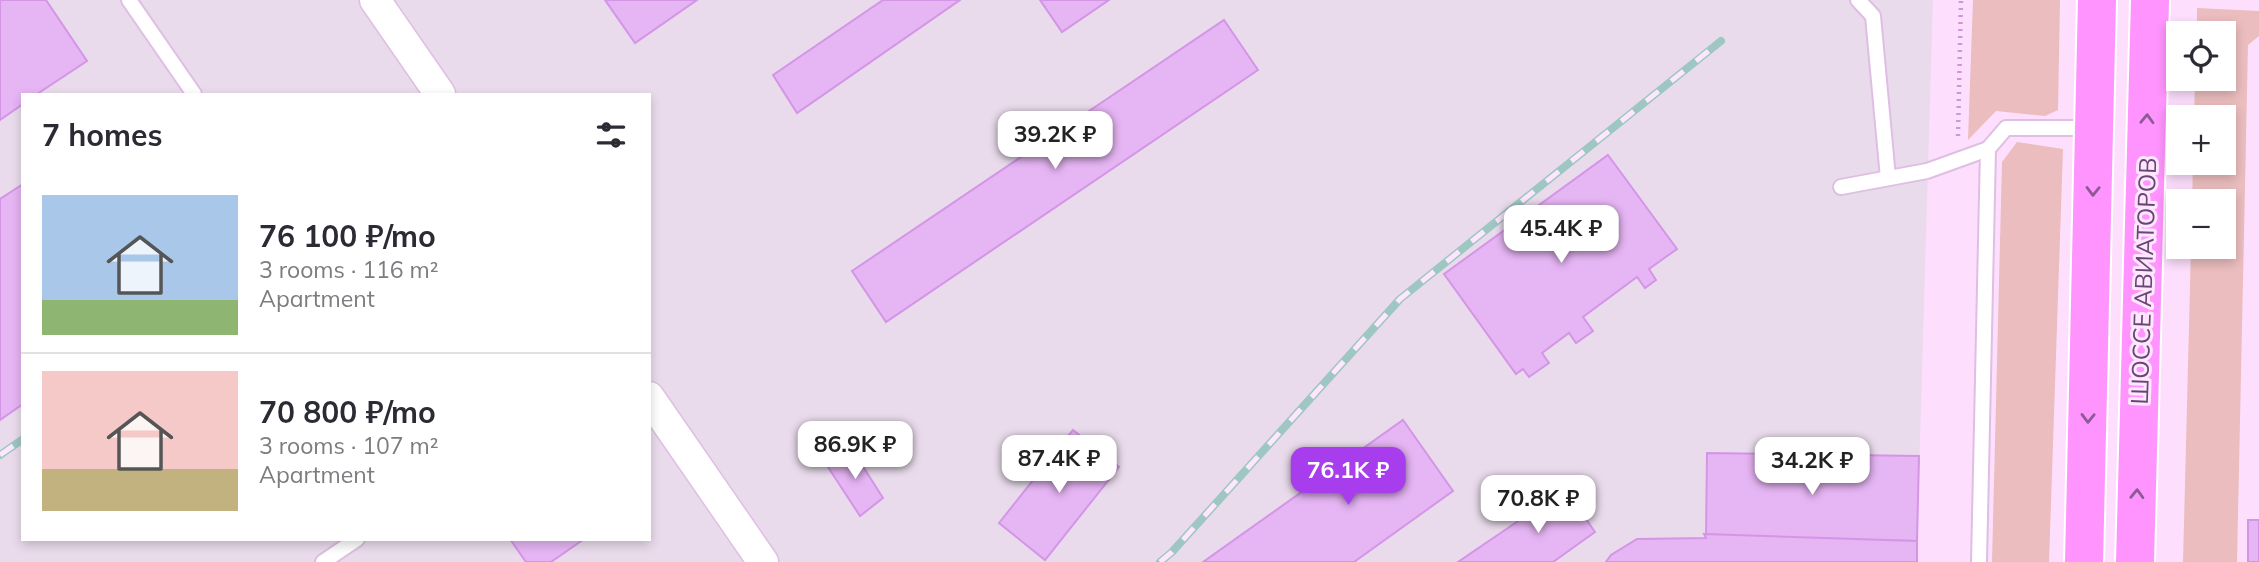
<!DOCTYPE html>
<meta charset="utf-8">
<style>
:root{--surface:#fff;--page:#f7f7f7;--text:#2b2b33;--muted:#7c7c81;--line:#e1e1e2;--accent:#a83dee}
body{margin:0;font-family:Mulish,sans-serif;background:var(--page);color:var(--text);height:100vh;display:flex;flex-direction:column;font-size:26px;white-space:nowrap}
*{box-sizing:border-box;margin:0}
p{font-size:23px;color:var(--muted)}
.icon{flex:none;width:38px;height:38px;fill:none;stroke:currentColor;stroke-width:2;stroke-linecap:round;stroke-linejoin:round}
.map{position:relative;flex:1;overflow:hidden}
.panel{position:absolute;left:21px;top:93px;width:630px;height:448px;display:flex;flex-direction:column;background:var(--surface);border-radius:0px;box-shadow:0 4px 10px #0003}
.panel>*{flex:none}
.controls{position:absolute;left:2166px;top:21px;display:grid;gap:14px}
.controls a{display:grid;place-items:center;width:70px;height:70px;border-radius:0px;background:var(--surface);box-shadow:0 4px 10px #0003;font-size:35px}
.price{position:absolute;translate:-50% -60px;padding:0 16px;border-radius:14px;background:#fff;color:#222;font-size:23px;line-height:46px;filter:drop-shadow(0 2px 4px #0008)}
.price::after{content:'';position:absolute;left:50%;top:42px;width:21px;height:16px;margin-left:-10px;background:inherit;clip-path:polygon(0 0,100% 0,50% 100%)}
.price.active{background:var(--accent);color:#fff}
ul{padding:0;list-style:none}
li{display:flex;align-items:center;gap:21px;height:175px;padding:0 21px}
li+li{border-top:2px solid var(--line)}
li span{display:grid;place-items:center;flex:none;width:196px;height:140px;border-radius:0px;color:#555}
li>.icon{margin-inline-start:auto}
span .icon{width:84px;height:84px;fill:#fffc;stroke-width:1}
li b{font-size:30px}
h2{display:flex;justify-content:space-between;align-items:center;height:84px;padding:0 21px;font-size:30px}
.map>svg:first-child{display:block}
</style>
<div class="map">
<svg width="2259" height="562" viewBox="0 0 2259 562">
<rect width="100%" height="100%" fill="#fddffd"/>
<path fill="#e9dbeb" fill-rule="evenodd" d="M0 0H1933L1917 541 1705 534 1706 538 1637 539 1611 555 1606 562H0ZM23 94H649V539H23Z"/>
<g fill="#ebbdbe">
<polygon points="1973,0 2060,0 2058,110 2045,116 1996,111 1968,140"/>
<polygon points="2197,8 2259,11 2259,36 2248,45 2237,562 2183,562 2191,247 2224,247 2224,201 2192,201 2193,163 2224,163 2224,117 2194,117 2195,79 2224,79 2224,33 2197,33"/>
<polygon points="2017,142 2063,149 2049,562 1992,562 2002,162"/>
</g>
<g fill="#e6b5f4" stroke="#d495e7" stroke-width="2">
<polygon points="0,0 46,0 87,61 37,94 23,94 23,104 0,120"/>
<polygon points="605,0 697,0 635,43"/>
<polygon points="883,0 960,0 797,113 773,75"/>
<polygon points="1040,0 1109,0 1062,32"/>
<polygon points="1224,20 1258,70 886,322 852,271"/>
<polygon points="1608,155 1677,249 1649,269 1656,280 1645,288 1637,277 1583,317 1593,331 1576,343 1569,333 1542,353 1549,363 1529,377 1523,369 1516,374 1444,274"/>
<polygon points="23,184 23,404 0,420 0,199"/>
<polygon points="1403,420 1453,491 1354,562 1203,562"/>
<polygon points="1073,430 1119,467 1045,560 999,523"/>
<polygon points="850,446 883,498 860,516 826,464"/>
<polygon points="1707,453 1919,456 1917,541 1706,538"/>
<polygon points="1565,489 1595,532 1553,562 1458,562"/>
<rect x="2248" y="520" width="11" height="42"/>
<polygon points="1704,534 1917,541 1917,562 1606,562 1611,555 1637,539 1706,538"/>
<polygon points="510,539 584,539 551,562 526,562"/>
</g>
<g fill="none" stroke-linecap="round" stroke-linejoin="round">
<defs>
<g id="service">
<polyline points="129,0 194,94"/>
<polyline points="1858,0 1873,16 1888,178"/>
<polyline points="1841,187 1927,171 1988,149"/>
<polyline points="323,562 357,539"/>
<polyline points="1979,562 1988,149 2006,128 2092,128"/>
</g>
<g id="minor">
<polyline points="375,0 440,94"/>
<polyline points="649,397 763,562"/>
</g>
<g id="primary">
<polyline points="2084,562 2097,0"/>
<polyline points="2135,562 2150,0"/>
</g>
</defs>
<use href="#service" stroke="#dfbee3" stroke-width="18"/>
<use href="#minor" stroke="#dfbee3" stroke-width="33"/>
<use href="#primary" stroke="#fff" stroke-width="42"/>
<polyline stroke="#ca99d8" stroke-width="4.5" stroke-dasharray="2 5" stroke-linecap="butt" points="1958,136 1961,0"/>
<use href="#service" stroke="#fff" stroke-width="14"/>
<use href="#minor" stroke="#fff" stroke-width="30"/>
<use href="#primary" stroke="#ff94fe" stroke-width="38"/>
<defs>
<g id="rail">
<polyline points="0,455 23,439"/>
<polyline points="1160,562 1172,552 1400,299 1721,41"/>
</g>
</defs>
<use href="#rail" stroke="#9ec6c3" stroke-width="8"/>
<use href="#rail" stroke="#ffe6ff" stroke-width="5" stroke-dasharray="16" stroke-linecap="butt"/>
</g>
<defs><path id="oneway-chevron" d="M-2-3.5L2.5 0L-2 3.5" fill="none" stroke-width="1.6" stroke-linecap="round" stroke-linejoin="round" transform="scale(1.75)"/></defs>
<g stroke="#8e5a96">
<use href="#oneway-chevron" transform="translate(2147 119) rotate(-88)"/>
<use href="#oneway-chevron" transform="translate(2093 191) rotate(91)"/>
<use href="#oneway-chevron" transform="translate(2088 418) rotate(91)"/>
<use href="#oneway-chevron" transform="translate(2137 494) rotate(-88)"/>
</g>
<g text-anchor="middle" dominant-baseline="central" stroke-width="6" stroke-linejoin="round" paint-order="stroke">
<g font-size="24" fill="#684674" stroke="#ffe6ff">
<text transform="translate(2143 281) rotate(-88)">ШОССЕ АВИАТОРОВ</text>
</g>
</g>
</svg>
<div class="controls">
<a><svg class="icon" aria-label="locate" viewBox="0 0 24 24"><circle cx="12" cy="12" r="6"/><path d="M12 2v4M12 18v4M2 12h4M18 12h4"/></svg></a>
<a>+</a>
<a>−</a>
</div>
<b class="price" style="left:1055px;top:171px">39.2K ₽</b>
<b class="price" style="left:1561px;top:265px">45.4K ₽</b>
<b class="price" style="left:855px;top:481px">86.9K ₽</b>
<b class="price" style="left:1059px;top:495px">87.4K ₽</b>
<b class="price" style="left:1812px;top:497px">34.2K ₽</b>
<b class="price active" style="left:1348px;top:507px">76.1K ₽</b>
<b class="price" style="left:1538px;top:535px">70.8K ₽</b>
<section class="panel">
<h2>7 homes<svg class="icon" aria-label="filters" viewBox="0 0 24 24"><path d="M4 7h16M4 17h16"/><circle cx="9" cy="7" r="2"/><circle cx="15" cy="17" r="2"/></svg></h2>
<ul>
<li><span style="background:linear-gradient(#a9c7e8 75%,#8fb573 0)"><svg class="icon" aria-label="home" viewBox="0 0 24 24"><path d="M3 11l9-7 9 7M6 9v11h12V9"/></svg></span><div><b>76 100 ₽/mo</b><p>3 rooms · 116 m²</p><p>Apartment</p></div></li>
<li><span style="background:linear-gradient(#f6c9c9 70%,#c2b280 0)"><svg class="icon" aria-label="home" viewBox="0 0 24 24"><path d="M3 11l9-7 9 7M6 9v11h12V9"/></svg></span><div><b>70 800 ₽/mo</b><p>3 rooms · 107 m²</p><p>Apartment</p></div></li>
</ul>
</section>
</div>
